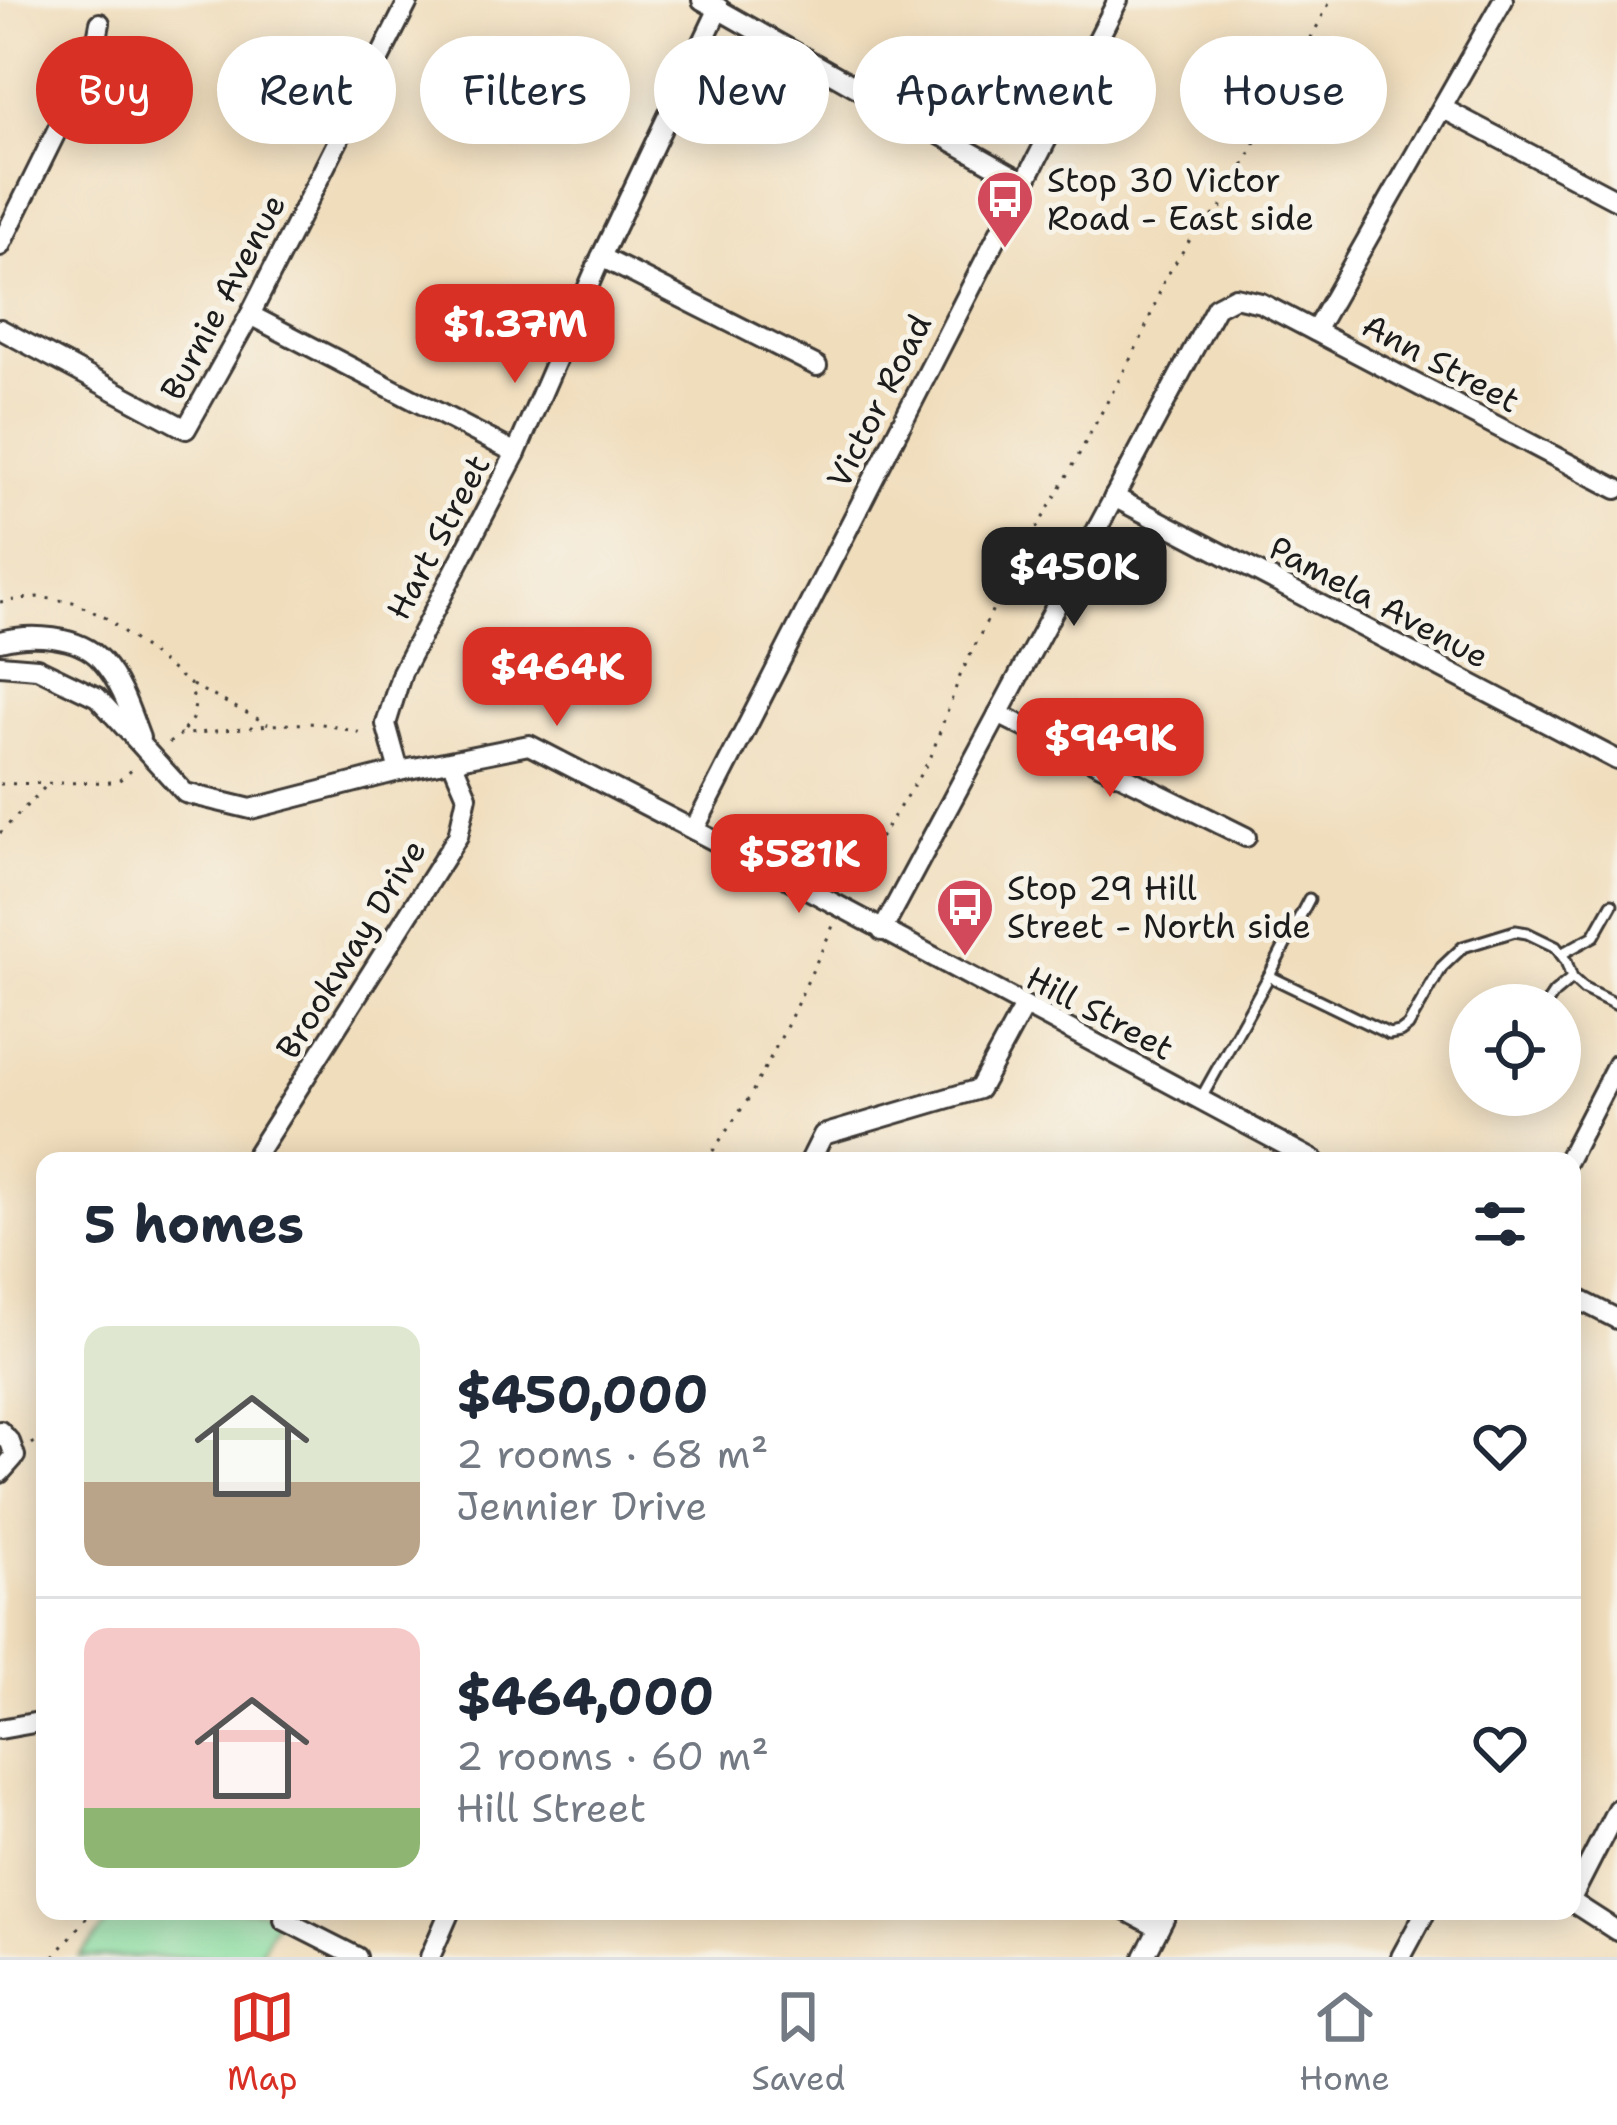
<!DOCTYPE html>
<meta charset="utf-8">
<style>
:root{--surface:#fff;--page:#f2f2f3;--text:#1f2937;--muted:#747a83;--line:#e0e1e3;--accent:#d93025}
body{margin:0;font-family:"Shantell Sans",sans-serif;background:var(--page);color:var(--text);height:100vh;display:flex;flex-direction:column;font-size:45px;white-space:nowrap}
*{box-sizing:border-box;margin:0}
p{font-size:39px;color:var(--muted)}
.icon{flex:none;width:66px;height:66px;fill:none;stroke:currentColor;stroke-width:2;stroke-linecap:round;stroke-linejoin:round}
.map{position:relative;flex:1;overflow:hidden}
.side{position:absolute;left:36px;top:1152px;width:1545px;height:768px;display:flex;flex-direction:column;background:var(--surface);border-radius:24px;box-shadow:0 6px 30px #0003}
.side>*{flex:none}
.top-card{position:absolute;left:36px;top:36px;width:1545px;height:108px;display:flex;gap:24px}
.tools{position:absolute;left:1449px;top:984px;display:grid;gap:24px}
.tools a{display:grid;place-items:center;width:132px;height:132px;border-radius:50%;background:var(--surface);box-shadow:0 6px 30px #0003;font-size:60px}
.price{position:absolute;translate:-50% -102px;padding:0 27px;border-radius:24px;background:var(--accent);color:#fff;font-size:39px;line-height:78px;filter:drop-shadow(0 3px 6px #0008)}
.price::after{content:'';position:absolute;left:50%;top:72px;width:36px;height:27px;margin-left:-18px;background:inherit;clip-path:polygon(0 0,100% 0,50% 100%)}
.price.selected{background:#222;color:#fff}
ul{padding:0;list-style:none}
li{display:flex;align-items:center;gap:36px;height:300px;padding:0 48px}
li+li{border-top:3px solid var(--line)}
li span{display:grid;place-items:center;flex:none;width:336px;height:240px;border-radius:24px;color:#555}
li>.icon{margin-inline-start:auto}
span .icon{width:144px;height:144px;fill:#fffc;stroke-width:1}
li b{font-size:51px}
h2{display:flex;justify-content:space-between;align-items:center;height:144px;padding:0 48px;font-size:51px}
.tag{padding:0 42px;border-radius:54px;background:var(--surface);box-shadow:0 6px 30px #0003;font-size:42px;line-height:108px}
.tag.selected{background:var(--accent);color:#fff}
.tab-bar{display:flex;justify-content:space-around;align-items:center;height:168px;border-top:3px solid var(--line);background:var(--surface);font-size:33px;color:var(--muted)}
.tab-bar a{display:grid;justify-items:center;gap:6px}
.tab-bar .selected{color:var(--accent)}
.map>svg:first-child{display:block}
</style>
<div class="map">
<svg width="1617" height="1957" viewBox="0 0 1617 1957">
<rect width="100%" height="100%" fill="#f7f3e8"/>
<filter id="ink" filterUnits="userSpaceOnUse"><feTurbulence type="fractalNoise" baseFrequency=".00833" numOctaves="2"/><feDisplacementMap in="SourceGraphic" scale="24" xChannelSelector="R" yChannelSelector="G"/><feConvolveMatrix kernelMatrix="1 2 1 2 8 2 1 2 1" color-interpolation-filters="sRGB"/></filter>
<filter id="wash" filterUnits="userSpaceOnUse"><feTurbulence type="fractalNoise" baseFrequency=".004" numOctaves="4" result="noise"/><feDisplacementMap in="SourceGraphic" scale="48" xChannelSelector="R" yChannelSelector="G"/><feGaussianBlur stdDeviation="2.7" result="paint"/><feColorMatrix in="noise" values="0 0 0 0 0 0 0 0 0 0 0 0 0 0 0 0 0 1.4 0 .05"/><feComposite in="paint" operator="in"/></filter>
<g filter="url(#wash)">
<rect width="100%" height="100%" fill="#f0ddbc"/>
<polygon fill="#88dea1" stroke="#527d5e" stroke-width="3" points="118,1911 261,1911 277,1919 258,1957 79,1957"/>
</g>
<g filter="url(#ink)">
<g fill="none" stroke-linecap="round" stroke-linejoin="round">
<defs>
<g id="service">
<polyline points="1561,954 1594,936 1612,904"/>
<polyline points="1269,976 1309,899"/>
<polyline points="1546,1005 1554,993 1572,978"/>
<polyline points="1200,1100 1269,976 1389,1034 1400,1032 1408,1026 1442,967 1463,947 1515,931 1527,933 1556,947 1566,961 1572,978 1584,989 1617,1005"/>
</g>
<g id="minor">
<polyline points="702,0 1024,182"/>
<polyline points="1442,108 1617,200"/>
<polyline points="0,246 94,55 100,23"/>
<polyline points="601,257 817,366"/>
<polyline points="250,315 516,453"/>
<polyline points="0,329 186,429 250,315 409,0"/>
<polyline points="1315,331 1503,0"/>
<polyline points="1114,497 1617,760"/>
<path d="M0 641C30 633 79 635 101 660 121 682 130 711 140 738"/>
<polyline points="0,665 37,668 97,697 185,793 251,809 399,771 529,745 781,875 1315,1161"/>
<polyline points="998,714 1246,837"/>
<polyline points="399,771 386,724 402,672 516,453 601,257 719,8"/>
<polyline points="694,830 1118,0"/>
<polyline points="882,931 1216,307 1235,297 1261,303 1617,489"/>
<polyline points="252,1161 458,836 467,796 452,761"/>
<polyline points="810,1161 823,1135 979,1089 1024,1006"/>
<polyline points="1567,1161 1617,1064"/>
<polyline points="1572,1296 1617,1319"/>
<polyline points="0,1431 10,1442 15,1456 0,1473"/>
<polyline points="0,1729 45,1721"/>
<polyline points="1572,1897 1617,1809"/>
<polyline points="1572,1902 1617,1931"/>
<polyline points="1127,1911 1159,1928"/>
<polyline points="284,1920 357,1957"/>
<polyline points="430,1957 450,1911"/>
<polyline points="1144,1957 1168,1911"/>
<polyline points="1401,1957 1426,1911"/>
</g>
</defs>
<use href="#service" stroke="#3c3934" stroke-width="15"/>
<use href="#minor" stroke="#3c3934" stroke-width="24"/>
<g stroke="#3c3934" stroke-width="3" stroke-dasharray="3 9" stroke-linecap="butt">
<polyline points="0,602 37,597 73,602 106,618 190,684 195,705 192,719 180,735"/>
<polyline points="192,685 268,724"/>
<polyline points="169,743 180,735 269,725 318,723 366,734"/>
<polyline points="0,784 117,782 137,766"/>
<polyline points="0,833 48,784"/>
<polyline points="852,891 865,862 930,759 960,676 1011,572 1069,473 1141,339 1165,279 1193,235 1221,208 1331,0"/>
<polyline points="706,1161 749,1098 785,1030 833,926"/>
<polyline points="32,1444 45,1434"/>
<polyline points="54,1957 92,1911"/>
</g>
<use href="#service" stroke="#fff" stroke-width="9"/>
<use href="#minor" stroke="#fff" stroke-width="18"/>
</g>
</g>
<defs>
<symbol id="bus-pin" viewBox="-11 -11 22 30"><path d="M0 17L-7.5 6A9.5 9.5 0 1 1 7.5 6Z" fill="#d1495b" stroke="#f7f3e8"/><path d="M-5-6H5V4H4V6H2V4H-2V6H-4V4H-5ZM-3.5-4V0h7V-4ZM-3.5 1.2v1.5H-2V1.2ZM2 1.2v1.5H3.5V1.2Z" fill="#fff"/></symbol>
</defs>
<g fill-rule="evenodd">
<use href="#bus-pin" x="972" y="166" width="66" height="90"/>
<use href="#bus-pin" x="932" y="874" width="66" height="90"/>
</g>
<g text-anchor="middle" dominant-baseline="central" stroke-width="10" stroke-linejoin="round" paint-order="stroke">
<g font-size="33" fill="#1c1c1c" stroke="#f7f3e8" text-anchor="start">
<text x="1047" y="180">Stop 30 Victor<tspan x="1047" dy="38">Road - East side</tspan></text>
<text x="1007" y="888">Stop 29 Hill<tspan x="1007" dy="38">Street - North side</tspan></text>
</g>
<g font-size="33" fill="#1c1c1c" stroke="#f7f3e8">
<text transform="translate(223 297) rotate(-62)">Burnie Avenue</text>
<text transform="translate(1441 363) rotate(28)">Ann Street</text>
<text transform="translate(879 401) rotate(-63)">Victor Road</text>
<text transform="translate(438 537) rotate(-62)">Hart Street</text>
<text transform="translate(1379 602) rotate(28)">Pamela Avenue</text>
<text transform="translate(351 949) rotate(-58)">Brookway Drive</text>
<text transform="translate(1100 1013) rotate(28)">Hill Street</text>
</g>
</g>
</svg>
<div class="tools">
<a><svg class="icon" aria-label="locate" viewBox="0 0 24 24"><circle cx="12" cy="12" r="6"/><path d="M12 2v4M12 18v4M2 12h4M18 12h4"/></svg></a>
</div>
<b class="price" style="left:515px;top:386px">$1.37M</b>
<b class="price selected" style="left:1074px;top:629px">$450K</b>
<b class="price" style="left:557px;top:729px">$464K</b>
<b class="price" style="left:1110px;top:800px">$949K</b>
<b class="price" style="left:799px;top:916px">$581K</b>
<div class="top-card">
<a class="tag selected">Buy</a>
<a class="tag">Rent</a>
<a class="tag">Filters</a>
<a class="tag">New</a>
<a class="tag">Apartment</a>
<a class="tag">House</a>
</div>
<section class="side">
<h2>5 homes<svg class="icon" aria-label="filters" viewBox="0 0 24 24"><path d="M4 7h16M4 17h16"/><circle cx="9" cy="7" r="2"/><circle cx="15" cy="17" r="2"/></svg></h2>
<ul>
<li><span style="background:linear-gradient(#dfe7d0 65%,#b9a48a 0)"><svg class="icon" aria-label="home" viewBox="0 0 24 24"><path d="M3 11l9-7 9 7M6 9v11h12V9"/></svg></span><div><b>$450,000</b><p>2 rooms · 68 m²</p><p>Jennier Drive</p></div><svg class="icon" aria-label="heart" viewBox="0 0 24 24"><path d="M12 20l-8-8c-3-5 5-10 8-4 3-6 11-1 8 4z"/></svg></li>
<li><span style="background:linear-gradient(#f6c9c9 75%,#8fb573 0)"><svg class="icon" aria-label="home" viewBox="0 0 24 24"><path d="M3 11l9-7 9 7M6 9v11h12V9"/></svg></span><div><b>$464,000</b><p>2 rooms · 60 m²</p><p>Hill Street</p></div><svg class="icon" aria-label="heart" viewBox="0 0 24 24"><path d="M12 20l-8-8c-3-5 5-10 8-4 3-6 11-1 8 4z"/></svg></li>
</ul>
</section>
</div>
<nav class="tab-bar">
<a class="selected"><svg class="icon" aria-label="map" viewBox="0 0 24 24"><path d="M3 6l6-2 6 2 6-2v14l-6 2-6-2-6 2zM9 4v14M15 6v14"/></svg>Map</a>
<a><svg class="icon" aria-label="saved" viewBox="0 0 24 24"><path d="M7 4h10v16l-5-4-5 4z"/></svg>Saved</a>
<a><svg class="icon" aria-label="home" viewBox="0 0 24 24"><path d="M3 11l9-7 9 7M6 9v11h12V9"/></svg>Home</a>
</nav>
